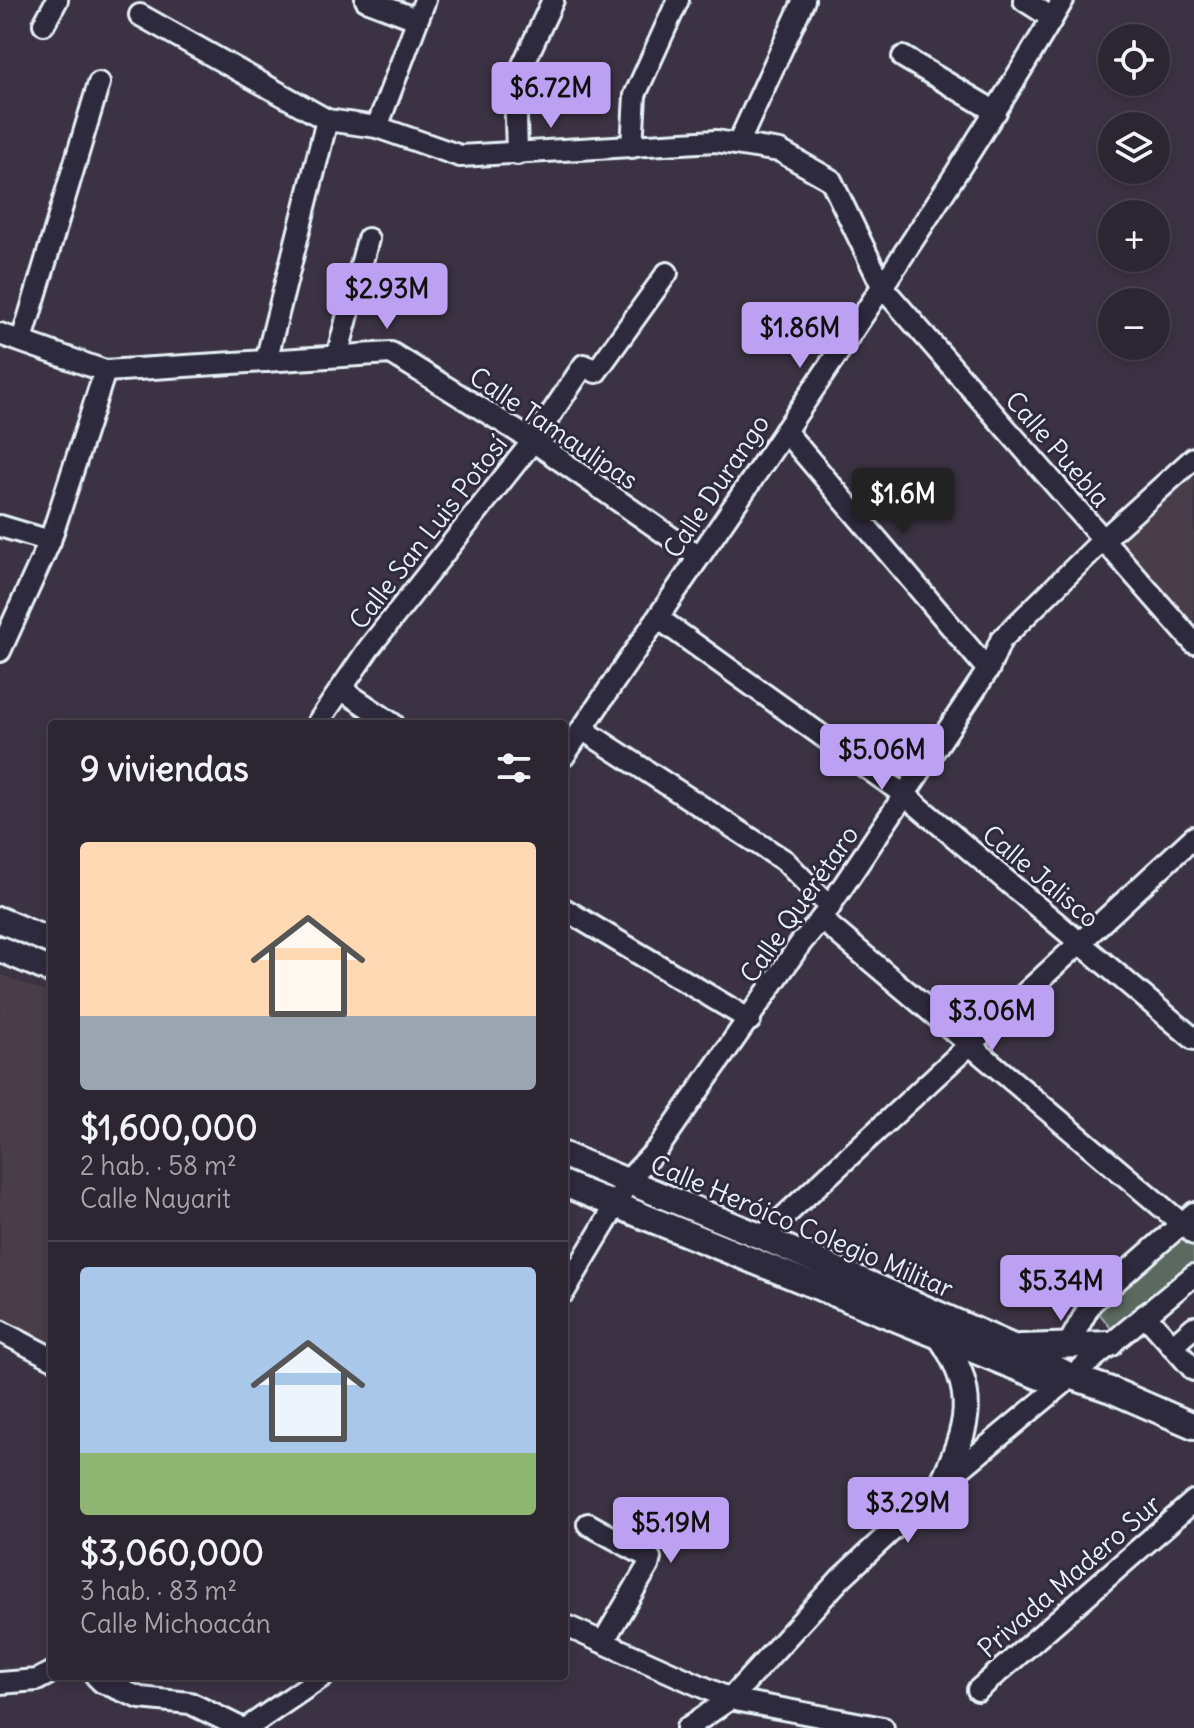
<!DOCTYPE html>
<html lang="es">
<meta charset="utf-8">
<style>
:root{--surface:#2c2632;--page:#342e3a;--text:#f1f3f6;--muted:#a6a5ac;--line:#48434d;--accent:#bca0f2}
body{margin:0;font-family:Delius,sans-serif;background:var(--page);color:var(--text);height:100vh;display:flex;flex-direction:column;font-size:30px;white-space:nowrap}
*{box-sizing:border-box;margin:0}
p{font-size:26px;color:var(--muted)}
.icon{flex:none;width:44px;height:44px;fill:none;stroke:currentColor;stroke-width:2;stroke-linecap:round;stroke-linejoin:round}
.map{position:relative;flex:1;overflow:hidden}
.sheet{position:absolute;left:48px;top:720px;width:520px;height:960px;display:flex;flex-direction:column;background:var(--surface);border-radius:8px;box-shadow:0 4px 12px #0003,0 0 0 2px var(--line)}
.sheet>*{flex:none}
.fabs{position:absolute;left:1098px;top:24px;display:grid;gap:16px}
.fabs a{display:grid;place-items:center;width:72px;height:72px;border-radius:50%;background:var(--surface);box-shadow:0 4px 12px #0003,0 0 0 2px var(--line);font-size:40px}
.price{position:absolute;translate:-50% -68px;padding:0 18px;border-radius:8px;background:var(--accent);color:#111;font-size:26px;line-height:52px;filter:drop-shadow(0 2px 4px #0008)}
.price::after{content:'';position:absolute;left:50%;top:48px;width:24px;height:18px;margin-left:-12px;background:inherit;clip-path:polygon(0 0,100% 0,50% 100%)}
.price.selected{background:#222;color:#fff}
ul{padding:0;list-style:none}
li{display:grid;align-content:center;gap:16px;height:424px;padding:0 32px}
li+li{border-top:2px solid var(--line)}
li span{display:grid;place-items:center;height:248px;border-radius:8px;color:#555}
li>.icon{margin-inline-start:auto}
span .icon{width:144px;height:144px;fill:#fffc;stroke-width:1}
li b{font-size:34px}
h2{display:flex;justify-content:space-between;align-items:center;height:96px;padding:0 32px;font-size:34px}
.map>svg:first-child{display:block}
</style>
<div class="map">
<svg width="1194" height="1728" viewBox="0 0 1194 1728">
<rect width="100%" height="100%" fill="#3b3343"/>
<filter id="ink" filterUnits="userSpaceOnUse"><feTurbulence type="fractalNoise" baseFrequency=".0125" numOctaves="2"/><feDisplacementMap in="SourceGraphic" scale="16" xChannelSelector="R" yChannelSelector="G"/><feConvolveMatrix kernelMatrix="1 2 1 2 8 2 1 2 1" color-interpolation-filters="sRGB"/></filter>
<g filter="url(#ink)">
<g fill="#4a3e4a">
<polygon points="1194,458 1194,643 1103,540"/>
<polygon points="0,974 52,995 52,1348 0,1320"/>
</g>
<polygon fill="#5b6960" stroke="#a2adac" stroke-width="2" points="1194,1213 1194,1275 1118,1337 1091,1303"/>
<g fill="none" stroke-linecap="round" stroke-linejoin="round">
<defs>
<g id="minor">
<polyline points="366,0 416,19"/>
<polyline points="1024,0 1052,18"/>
<polyline points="140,15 327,120 377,127 460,156 716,141 780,151 831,180 883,288 1194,643"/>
<polyline points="44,24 57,0"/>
<polyline points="903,57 996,112"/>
<polyline points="377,127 425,0"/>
<polyline points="738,144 804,0"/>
<polyline points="632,147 635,95 678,0"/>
<polyline points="517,154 515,82 553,0"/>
<polyline points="0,334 105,371 391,353 533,441 699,557"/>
<polyline points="22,340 99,83"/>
<polyline points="337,356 368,239"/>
<polyline points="266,361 327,120"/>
<polyline points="785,431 988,670"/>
<polyline points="0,526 50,541"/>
<polyline points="658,618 906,796 1194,1039"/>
<polyline points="0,651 50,541 105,371"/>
<polyline points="341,689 393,724"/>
<polyline points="317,724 369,648 533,441 584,365 596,372 667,273"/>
<polyline points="582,729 785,861 830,907"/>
<path d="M564 756C732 505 909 260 1063 0"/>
<polyline points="564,909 750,1020"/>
<polyline points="821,919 1194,1234"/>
<polyline points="762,1237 1194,837"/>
<polyline points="564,1292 616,1205 627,1181 659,1147 801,943 821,919 988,670 1001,640 1103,540 1194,458"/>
<polyline points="1145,1315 1194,1370"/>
<polyline points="0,1331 52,1358"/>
<polyline points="1172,1346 1194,1327"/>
<polyline points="1067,1347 1091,1303 1194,1213"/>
<polyline points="588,1524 650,1558 648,1566 603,1642"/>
<polyline points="564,1625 730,1699 883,1728"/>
<polyline points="96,1676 102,1682 140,1698 190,1703 241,1728"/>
<polyline points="0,1683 37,1680 52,1672"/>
<polyline points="978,1690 1194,1501"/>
<polyline points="247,1728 323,1676"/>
<polyline points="687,1728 730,1699 841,1578 942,1484 1194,1275"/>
</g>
<g id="major">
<polyline points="0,920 52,942"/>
<polyline points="0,949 52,971"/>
<polyline points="564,1155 762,1237 1013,1347 1073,1377 1111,1390 1194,1426"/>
<polyline points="564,1184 1040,1377"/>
<path d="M940 1336C979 1392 969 1426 942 1484"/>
<polyline points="1021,1347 1110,1344"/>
</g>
</defs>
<use href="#minor" stroke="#e8f1f8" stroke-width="26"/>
<use href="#major" stroke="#e8f1f8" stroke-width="30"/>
<use href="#minor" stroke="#2f2a3d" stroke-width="20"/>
<use href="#major" stroke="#2f2a3d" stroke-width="24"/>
</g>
</g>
<g text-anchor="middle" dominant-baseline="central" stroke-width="6" stroke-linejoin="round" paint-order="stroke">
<g font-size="26" fill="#e8f1f8" stroke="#2f2a3d">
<text transform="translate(554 428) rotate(34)">Calle Tamaulipas</text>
<text transform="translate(1058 449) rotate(49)">Calle Puebla</text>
<text transform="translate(716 486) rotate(-56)">Calle Durango</text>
<text transform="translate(428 532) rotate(-52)">Calle San Luis Potosí</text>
<text transform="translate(1041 876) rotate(40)">Calle Jalisco</text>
<text transform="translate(799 904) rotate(-55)">Calle Querétaro</text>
<text transform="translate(802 1226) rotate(23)">Calle Heróico Colegio Militar</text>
<text transform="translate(1069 1576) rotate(-41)">Privada Madero Sur</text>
</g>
</g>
</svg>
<div class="fabs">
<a><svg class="icon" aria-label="locate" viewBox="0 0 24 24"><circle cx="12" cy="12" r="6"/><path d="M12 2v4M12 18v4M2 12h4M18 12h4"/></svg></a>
<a><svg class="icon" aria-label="layers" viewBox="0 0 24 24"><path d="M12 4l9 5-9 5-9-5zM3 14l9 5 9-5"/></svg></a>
<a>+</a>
<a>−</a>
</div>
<b class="price" style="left:551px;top:130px">$6.72M</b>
<b class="price" style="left:387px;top:331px">$2.93M</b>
<b class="price" style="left:800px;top:370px">$1.86M</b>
<b class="price selected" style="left:903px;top:536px">$1.6M</b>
<b class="price" style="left:882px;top:792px">$5.06M</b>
<b class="price" style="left:992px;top:1053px">$3.06M</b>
<b class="price" style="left:1061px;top:1323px">$5.34M</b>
<b class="price" style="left:908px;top:1545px">$3.29M</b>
<b class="price" style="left:671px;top:1565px">$5.19M</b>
<section class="sheet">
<h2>9 viviendas<svg class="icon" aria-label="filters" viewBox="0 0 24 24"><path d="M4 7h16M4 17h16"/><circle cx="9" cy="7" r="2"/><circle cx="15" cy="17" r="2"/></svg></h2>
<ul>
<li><span style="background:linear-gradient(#ffd9b3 70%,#9aa5b1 0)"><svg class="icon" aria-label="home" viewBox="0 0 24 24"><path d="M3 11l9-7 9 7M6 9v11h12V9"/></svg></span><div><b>$1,600,000</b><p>2 hab. · 58 m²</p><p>Calle Nayarit</p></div></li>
<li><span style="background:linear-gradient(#a9c7e8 75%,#8fb573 0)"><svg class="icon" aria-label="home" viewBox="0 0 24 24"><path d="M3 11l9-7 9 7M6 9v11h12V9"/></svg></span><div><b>$3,060,000</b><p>3 hab. · 83 m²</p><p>Calle Michoacán</p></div></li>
</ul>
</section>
</div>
